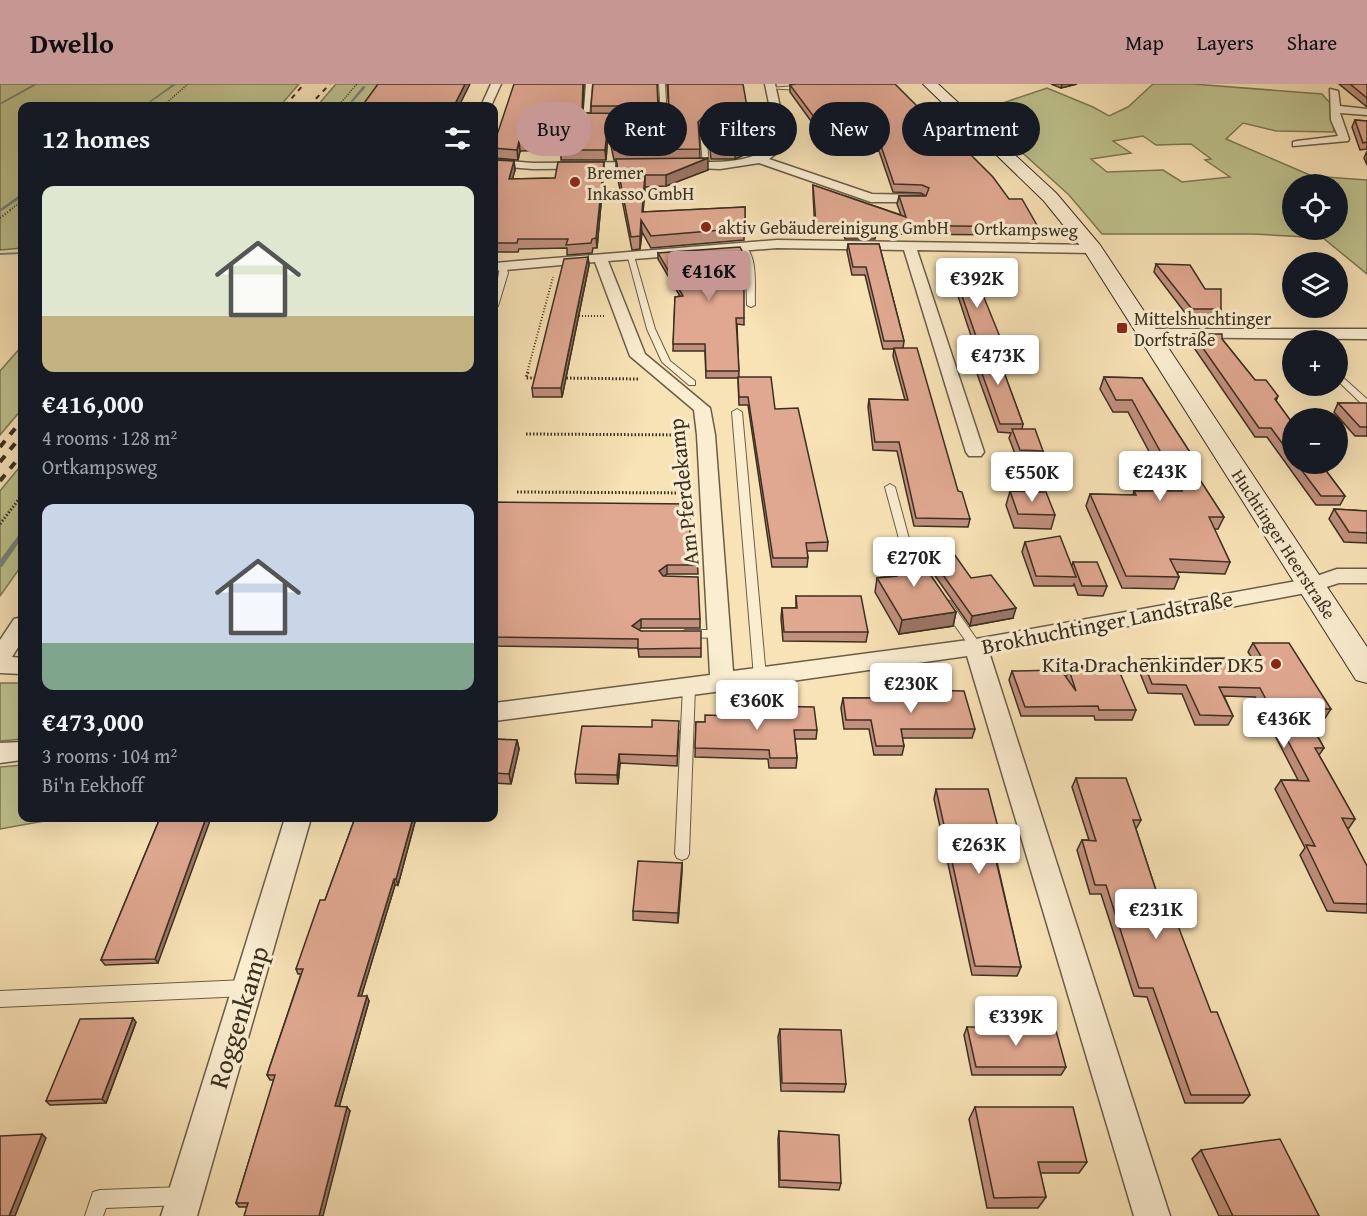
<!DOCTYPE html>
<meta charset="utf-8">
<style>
:root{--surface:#171b24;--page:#242831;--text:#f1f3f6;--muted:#9ea1a6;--accent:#c59692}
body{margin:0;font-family:"Gentium Book Plus",serif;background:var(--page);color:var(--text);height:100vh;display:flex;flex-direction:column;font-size:22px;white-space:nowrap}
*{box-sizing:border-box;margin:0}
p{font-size:20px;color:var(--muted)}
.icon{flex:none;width:33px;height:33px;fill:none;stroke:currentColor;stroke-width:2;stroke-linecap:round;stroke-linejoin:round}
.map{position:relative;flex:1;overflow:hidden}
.drawer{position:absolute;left:18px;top:18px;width:480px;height:720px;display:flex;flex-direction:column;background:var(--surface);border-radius:12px;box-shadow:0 6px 24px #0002}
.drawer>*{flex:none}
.top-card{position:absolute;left:516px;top:18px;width:570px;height:54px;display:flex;gap:12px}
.controls{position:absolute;left:1282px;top:90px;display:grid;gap:12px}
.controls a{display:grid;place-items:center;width:66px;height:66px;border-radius:50%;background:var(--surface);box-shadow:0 6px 24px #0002;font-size:30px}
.price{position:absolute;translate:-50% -51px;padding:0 14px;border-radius:6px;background:#fff;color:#222;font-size:20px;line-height:39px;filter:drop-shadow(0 2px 3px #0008)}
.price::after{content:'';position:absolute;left:50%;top:36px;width:18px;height:14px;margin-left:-9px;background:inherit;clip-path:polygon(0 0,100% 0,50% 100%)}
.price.on{background:var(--accent);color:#111}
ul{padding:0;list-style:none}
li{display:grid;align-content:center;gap:12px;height:318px;padding:0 24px}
li span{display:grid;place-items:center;height:186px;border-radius:12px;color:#555}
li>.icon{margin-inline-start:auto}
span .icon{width:108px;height:108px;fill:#fffc;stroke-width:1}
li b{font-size:26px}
h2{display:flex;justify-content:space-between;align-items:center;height:72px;padding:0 24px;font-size:26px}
.tag{padding:0 21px;border-radius:27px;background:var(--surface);box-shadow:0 6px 24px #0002;font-size:21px;line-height:54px}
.tag.on{background:var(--accent);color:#111}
header{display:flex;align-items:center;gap:36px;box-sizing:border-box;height:84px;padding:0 30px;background:var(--accent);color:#111}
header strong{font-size:28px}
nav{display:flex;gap:33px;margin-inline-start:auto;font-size:21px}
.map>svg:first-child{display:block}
</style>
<header>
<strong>Dwello</strong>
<nav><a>Map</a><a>Layers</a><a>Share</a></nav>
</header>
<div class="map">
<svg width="1367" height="1132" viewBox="0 0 1367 1132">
<rect width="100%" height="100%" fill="#f8e3b6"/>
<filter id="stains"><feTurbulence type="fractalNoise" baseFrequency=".00333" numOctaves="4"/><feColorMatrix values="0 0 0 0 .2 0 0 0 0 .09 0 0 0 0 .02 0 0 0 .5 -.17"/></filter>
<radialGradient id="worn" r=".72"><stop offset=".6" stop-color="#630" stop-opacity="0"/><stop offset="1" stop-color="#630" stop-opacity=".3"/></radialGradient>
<g fill="#bfc38d" stroke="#7c7a58" stroke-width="1.5" fill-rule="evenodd">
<polygon points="0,0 299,0 280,22 22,22 22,164 0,166"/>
<polygon points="336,0 378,0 363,22 317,22"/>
<path d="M1153 0H1193L1322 10 1330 19 1334 48 1276 47 1243 39 1226 55 1312 92 1367 96V190L1323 154 1253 150H1102L1069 111 974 25 1000 20 1047 4 1093 23 1109 32 1128 23ZM1143 52 1156 61 1191 60 1211 75 1205 76 1230 93 1182 98 1163 86 1107 88 1091 75 1131 69 1113 57ZM1293 100H1338V146H1293Z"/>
<polygon points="22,262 22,325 0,351 0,287"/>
<polygon points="22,380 22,481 0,512 0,407"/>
<polygon points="0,599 22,599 22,655 0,657"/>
<polygon points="22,681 22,734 61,734 0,745 0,683"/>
</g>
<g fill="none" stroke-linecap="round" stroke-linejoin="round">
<g fill="#77857a" fill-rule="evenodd">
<polygon points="34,0 38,0 0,21 0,19"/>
<polygon points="173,0 177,0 145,22 143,22"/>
<polygon points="363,2 366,3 349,22 347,22"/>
<polygon points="21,110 22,110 22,113 0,128 0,125"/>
<polygon points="22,168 22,170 0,171 0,169"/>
<polygon points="22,448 22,454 2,483 0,483 0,476 20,449"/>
</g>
<defs>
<g id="lane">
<polygon points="586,0 592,0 589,34 596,35 594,38 583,36"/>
<polygon points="659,0 665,0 667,36 653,38 651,35 661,34"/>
<polygon points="799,0 805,0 798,6 768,4 797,2"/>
<polygon points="703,45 706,47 709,81 706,83 703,81 700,47"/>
<path d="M742 159C759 171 754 202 755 221L751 223 747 221 746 177 738 161Z"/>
<polygon points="627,170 634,172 655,245 670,277 695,297 695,301 689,301 662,278 647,245"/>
<path d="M500 181H506L508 189 498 222 494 224C493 210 499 195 500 181Z"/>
<polygon points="1338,289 1367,315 1367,323 1364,322 1338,297"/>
<polygon points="737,325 742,328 766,593 760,597 754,593 732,328"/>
<polygon points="890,400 895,403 911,462 922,478 921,480 913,480 901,462 885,403"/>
<polygon points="946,516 950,517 980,560 982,563 980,566 972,566 942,523 940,520 942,517"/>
<polygon points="685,546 719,546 725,550 719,554 681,553 679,550"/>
<polygon points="689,599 693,600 695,603 689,770 687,774 682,776 677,774 675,770 683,603 685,600"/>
<polygon points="246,896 252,899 254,904 252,909 246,912 0,923 0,907"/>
<polygon points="182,1103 189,1105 191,1112 189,1119 182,1121 106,1124 103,1132 85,1132 93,1108 100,1106"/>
</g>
<g id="street">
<polygon points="491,0 501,0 491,22 481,22"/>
<path d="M765 0H775L788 60 769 75 872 110 921 111 925 112V118H871L759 79 720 85 674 83 672 81 678 78C713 78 749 82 777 59Z"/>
<polygon points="1330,5 1338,7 1340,22 1367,25 1367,31 1340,29 1349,55 1348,57 1293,62 1293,58 1297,57 1338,52 1331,36"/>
<polygon points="494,76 533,79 645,78 651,81 645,84 533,85 494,82"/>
<polygon points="777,156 1093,161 1100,165 1093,169 917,166 984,368 981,372 969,372 966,368 904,166 777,164 608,177 645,270 710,324 715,351 733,587 976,555 1308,495 1337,485 1367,485 1367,499 1339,499 1311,508 989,568 1170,1132 1134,1132 967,572 722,607 494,637 494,619 710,591 697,351 694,326 630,272 595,178 494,187 494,179"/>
<polygon points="1149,245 1367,245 1367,255 1144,253 1141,250"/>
<polygon points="22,533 22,557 12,573 22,574 22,590 0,589 0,556 14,535"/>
<polygon points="22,658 22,676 0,679 0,659"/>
<polygon points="285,734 311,734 197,1132 161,1132"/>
</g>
<polygon id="secondary" points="923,0 938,0 1056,109 1100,161 1367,563 1367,599 1356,596 1085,168 1044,117"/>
</defs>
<use href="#lane" stroke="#6a5d47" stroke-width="2"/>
<use href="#street" stroke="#6a5d47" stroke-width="3"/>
<use href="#secondary" stroke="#3a3022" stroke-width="2"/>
<g stroke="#3a3022" stroke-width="1.5" stroke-dasharray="1 1.5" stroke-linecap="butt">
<polyline points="163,22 188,0"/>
<polyline points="338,22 357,0"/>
<polyline points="10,126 22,117"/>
</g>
<g stroke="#3a3022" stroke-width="2" stroke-dasharray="1 2" stroke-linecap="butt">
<polyline points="0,134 12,125"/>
<polyline points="576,232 604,232"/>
<polyline points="527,289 553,193"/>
</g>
<g stroke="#3a3022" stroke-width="3" stroke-dasharray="1.5 2" stroke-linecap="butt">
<polyline points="528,288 526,294 537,294"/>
<polyline points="563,294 639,295"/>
<polyline points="526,350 687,351"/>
<polyline points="517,408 691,409"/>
<polyline points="0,440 22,411"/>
</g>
<use href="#lane" fill="#faedd0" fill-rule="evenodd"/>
<use href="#street" fill="#faedd0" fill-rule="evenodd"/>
<use href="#secondary" fill="#faedd0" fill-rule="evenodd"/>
<g stroke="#3a3022" stroke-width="2" stroke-dasharray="5 5" stroke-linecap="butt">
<polyline points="285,22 304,0"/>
<polyline points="309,22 330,0"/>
</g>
<g stroke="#3a3022" stroke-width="4" stroke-dasharray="8 8" stroke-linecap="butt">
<polyline points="0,363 22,336"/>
<polyline points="0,378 22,351"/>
<polyline points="0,397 22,370"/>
</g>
</g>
<g fill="#c1907d" stroke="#3a3022" stroke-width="1.5">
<polygon points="584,0 583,29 591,29 591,22 657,0 659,30 665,30 669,27 667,0 753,67 735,75 711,75 708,47 702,43 699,46 700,74 708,86 666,102 645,103 643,128 745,123 744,156 651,164 642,148 640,165 632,166 616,86 616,76 614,76 608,48 606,76 561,76 561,66 520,67 518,76 494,74 494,60"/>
<polygon points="1051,0 1077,0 1061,4"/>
<polygon points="1339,0 1367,0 1367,23"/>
<polygon points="790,1 1009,115 1038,143 1036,151 876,150 875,155 845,155 843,149 815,148 813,109 813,101 901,131 897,120 899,112 926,112 921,109 893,108 879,67 834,69 790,8"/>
<polygon points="1355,36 1367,37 1367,65 1360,66 1352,43"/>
<polygon points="1367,67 1367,81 1364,74"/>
<polygon points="494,76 514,77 515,86 512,95 555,94 604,87 597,164 593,164 592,169 567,171 567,164 519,165 518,168 495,168 494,172"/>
<polygon points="848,160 879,160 904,257 903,264 958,407 970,435 968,443 914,442 897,367 873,366 868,323 869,315 905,316 893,272 894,265 883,265 865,191 852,191 847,167"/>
<polygon points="658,169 744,234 744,241 737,240 739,293 775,325 828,458 827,467 807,467 808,474 807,483 772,483 748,321 739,321 738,294 706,294 705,267 673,267 675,213 680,212 658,175"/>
<polygon points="588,173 589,181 562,313 533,313 532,304"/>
<polygon points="1156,180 1205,205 1221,225 1218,234 1189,234 1154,188"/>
<polygon points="954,189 1002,258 1000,267 996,267 1023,340 1022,345 1043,367 1040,376 1017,375 1009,354 1011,349 998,348 971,273 973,264 975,264 953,197"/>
<polygon points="1193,250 1222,255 1255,296 1278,312 1276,317 1293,340 1293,380 1321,380 1345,412 1340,421 1316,421 1267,353 1255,353 1190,258"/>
<polygon points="1104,293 1142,294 1195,376 1192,384 1224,433 1218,445 1214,445 1230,478 1225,490 1177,488 1179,493 1174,505 1122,504 1086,422 1090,410 1133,411 1134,407 1170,407 1128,328 1113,328 1100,305"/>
<polygon points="1338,319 1367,320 1367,352 1355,352 1334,328"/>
<polygon points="1010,407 1055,431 1051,445 1014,444 1006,421"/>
<polygon points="494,425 689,470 697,470 698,490 667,490 663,492 700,535 700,544 641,544 638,546 641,547 701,564 701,573 639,573 638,564 494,562"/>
<polygon points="1334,425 1367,427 1367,459 1344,458 1329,435"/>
<polygon points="1025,458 1072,481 1073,478 1107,502 1103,512 1078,511 1074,500 1073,502 1034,502 1022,468"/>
<polygon points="888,468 956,528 953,542 899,550 875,508 877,494 889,493 886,482"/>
<polygon points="931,474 971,494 1013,534 970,542 929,483"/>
<polygon points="796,512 868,548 866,558 783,557 781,534 782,524 796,524"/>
<polygon points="1253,559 1331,625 1325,634 1308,634 1324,664 1319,671 1355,735 1349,744 1347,744 1367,782 1367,829 1327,827 1300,771 1305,764 1275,705 1281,696 1298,696 1255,613 1224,612 1233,632 1228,641 1195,641 1182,610 1148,609 1138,584 1142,575 1252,574 1248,568"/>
<polygon points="1082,582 1136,626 1132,636 1095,636 1094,632 1021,632 1009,596 1012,587 1066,593 1069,586 1080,586"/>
<polygon points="915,606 975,645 972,654 902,654 904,662 902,671 874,671 869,645 844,645 841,624 843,614 914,614"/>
<polygon points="767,622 817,646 816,655 795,655 797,674 796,684 769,684 768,675 695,673 696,638 705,638 766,633"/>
<polygon points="652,643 679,647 677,682 620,679 618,700 576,699 575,690"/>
<polygon points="494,655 517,656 519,665 511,700 494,699"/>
<polygon points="1076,694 1141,736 1136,745 1165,834 1250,1011 1243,1019 1185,1019 1147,913 1134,912 1101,810 1090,810 1077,766 1082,756 1089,756 1072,703"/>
<polygon points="936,705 1000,751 996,761 993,761 1021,883 1017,892 972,891 934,715"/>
<polygon points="160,734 158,879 105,881 101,876"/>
<polygon points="348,734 416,734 398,801 395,801 361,912 369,917 339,1023 350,1027 247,1123 239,1123 236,1119 274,996 270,996 267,991 301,890 298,890 296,885 325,816 354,737 349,736"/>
<polygon points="682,779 678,839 633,836 633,827"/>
<polygon points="136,938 106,1019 50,1021 46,1017"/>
<polygon points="967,943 1066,983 1061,991 972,991 964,951"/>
<polygon points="780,945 846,1000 844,1008 781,1007 778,953"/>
<polygon points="975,1023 1087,1078 1079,1089 1040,1089 1046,1113 1038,1124 987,1124 969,1035"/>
<polygon points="779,1047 841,1099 839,1106 779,1103 778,1055"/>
<polygon points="1201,1066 1319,1132 1219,1132 1192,1075"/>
</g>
<g fill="#9d7666" stroke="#3a3022" stroke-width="1.5">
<polygon points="465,0 470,0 459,22 454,22"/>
<polygon points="583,0 584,0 582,39 582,29"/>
<polygon points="1062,0 1077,0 1061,4"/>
<polygon points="702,34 702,43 698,47 698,38"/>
<polygon points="608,38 608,48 606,76 605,66"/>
<polygon points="519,57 520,67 518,76 517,66"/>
<polygon points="753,57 753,67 735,75 735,65"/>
<polygon points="708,74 708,86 666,102 666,91"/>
<polygon points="514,77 515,86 510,104 509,95"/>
<polygon points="604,78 604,87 597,164 596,154"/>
<polygon points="645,91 645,103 642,140 642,128"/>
<polygon points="641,136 642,148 640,165 640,152"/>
<polygon points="588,173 589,181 562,313 561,304"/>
<polygon points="667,481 667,490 659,496 659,487"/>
<polygon points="1016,524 1013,534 970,542 972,532"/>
<polygon points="956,528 953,542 899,550 902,536"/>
<polygon points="641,535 641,544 633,551 632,542"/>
<polygon points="517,656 519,665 511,700 509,690"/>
<polygon points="619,670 620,679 618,700 617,691"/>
<polygon points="206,734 211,734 158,879 155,875"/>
<polygon points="413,734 416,734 398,801 396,795"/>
<polygon points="682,779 682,789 678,839 678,829"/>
<polygon points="394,795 395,801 360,917 358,912"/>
<polygon points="367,912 369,917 338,1027 335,1022"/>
<polygon points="133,934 136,938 106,1019 102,1015"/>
<polygon points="347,1023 350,1027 323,1132 319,1132"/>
<polygon points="42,1050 46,1054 15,1132 9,1132"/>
</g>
<g fill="#e0a891" stroke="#3a3022" stroke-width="1.5">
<polygon points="378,0 465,0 454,22 362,22"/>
<polygon points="514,0 583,0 582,29 665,30 669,26 668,0 743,0 753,57 735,65 711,65 708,37 702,34 698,38 700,65 614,66 608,38 605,66 560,66 563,56 519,57 517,66 494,64 494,60"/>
<polygon points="593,0 657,0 658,22 591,22"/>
<polygon points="796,0 895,0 961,66 966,66 993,93 1009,115 1022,115 1038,143 874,141 876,147 846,146 844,141 816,140 813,101 906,133 899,112 926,112 929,104 922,101 894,100 880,59 835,61 790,1"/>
<polygon points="1350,0 1367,0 1367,14"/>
<polygon points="1355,36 1367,37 1367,58 1363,59"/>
<polygon points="708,74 666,91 645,91 642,128 745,123 745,144 651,152 641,136 640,152 631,153 616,75"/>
<polygon points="494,76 514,77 509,95 555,94 558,78 604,78 596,154 592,155 591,159 566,161 568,155 518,155 517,159 494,159"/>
<polygon points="848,160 879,160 904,257 884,257 866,183 853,183"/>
<polygon points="740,163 744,171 744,234 736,234 739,287 706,287 705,260 673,260 675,213 683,212 658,169"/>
<polygon points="588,173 561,304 532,304 564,175"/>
<polygon points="1156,180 1190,181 1205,205 1221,205 1221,225 1192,225"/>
<polygon points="954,189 974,189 1002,258 978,258"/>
<polygon points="1193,250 1222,250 1222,255 1255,296 1266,296 1278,312 1275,315 1293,340 1293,374 1271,344 1259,344"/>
<polygon points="894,264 917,264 958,407 962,408 970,435 916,434 899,358 875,358 869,315 908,316"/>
<polygon points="973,264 995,264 1023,340 1000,340"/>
<polygon points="738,293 771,293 775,325 798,324 828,458 806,459 808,474 773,474 748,313 739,313"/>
<polygon points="1104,293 1142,294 1195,376 1187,376 1224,433 1209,433 1230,478 1170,475 1179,493 1126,492 1090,410 1136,411 1134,407 1182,407 1132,316 1116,316"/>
<polygon points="1338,319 1366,319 1367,320 1367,343 1360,343"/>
<polygon points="1012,345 1035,345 1043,367 1020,366"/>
<polygon points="1297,380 1321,380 1345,412 1321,412"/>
<polygon points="1010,407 1046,408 1055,431 1018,430"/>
<polygon points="495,418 691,420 689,470 697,470 698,481 667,481 659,487 663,492 698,493 700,535 641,535 632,542 641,547 701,547 701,564 638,565 638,555 494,553 494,425"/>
<polygon points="1334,425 1367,427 1367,449 1349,448"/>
<polygon points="1060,452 1076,493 1036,492 1025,458"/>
<polygon points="912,464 956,528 902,536 877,494 897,492 888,468"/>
<polygon points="954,470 971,494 991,491 1016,524 972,532 931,474"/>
<polygon points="1073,478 1097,478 1107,502 1082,502"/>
<polygon points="796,512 861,512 868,548 784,548 782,524 797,524"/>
<polygon points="1253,559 1289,559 1331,625 1302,625 1324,664 1315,664 1355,735 1342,734 1367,782 1367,820 1334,819 1306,761 1315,762 1281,696 1309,697 1260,604 1219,603 1233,632 1200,631 1186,601 1152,600 1142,575 1262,574"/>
<polygon points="1082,582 1117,582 1136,626 1099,626 1098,622 1025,623 1012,587 1061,586 1076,607 1069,586 1084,586"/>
<polygon points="915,606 964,607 975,645 901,645 904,662 876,662 871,636 846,636 843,614 917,614"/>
<polygon points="767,622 814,623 817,646 794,646 797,674 770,674 769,666 695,664 696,638 705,638 705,631 767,633"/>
<polygon points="652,636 679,637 677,672 619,670 617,691 575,690 582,642 652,643"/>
<polygon points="494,655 517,656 509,690 494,689"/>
<polygon points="1076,694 1126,694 1141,736 1133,736 1165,834 1175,834 1211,928 1217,928 1250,1011 1191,1011 1153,904 1139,904 1106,801 1095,801 1082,756 1096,757"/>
<polygon points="936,705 988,705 1000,751 990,751 1021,883 975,882"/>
<polygon points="160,734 206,734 155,875 101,876"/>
<polygon points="355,734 413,734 396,795 394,795 358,912 367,912 335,1022 347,1023 319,1132 244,1132 248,1119 236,1119 275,991 267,991 303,885 296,885 320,816 325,816"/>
<polygon points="638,777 682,779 678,829 633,827"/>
<polygon points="133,934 102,1015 46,1017 80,935"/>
<polygon points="967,943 1055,943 1066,983 976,983"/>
<polygon points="780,945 841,946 846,1000 782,999"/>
<polygon points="975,1023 1073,1023 1087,1078 1038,1078 1046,1113 994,1114"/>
<polygon points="779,1047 839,1051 841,1099 780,1096"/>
<polygon points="42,1050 9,1132 0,1132 0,1052"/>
<polygon points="1280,1055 1319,1132 1233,1132 1201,1066"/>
</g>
<g fill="#8f2418" stroke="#faedd0" stroke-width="2">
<circle cx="575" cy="98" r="6"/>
<circle cx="706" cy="143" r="6"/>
<rect x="1116" y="238" width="12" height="12" rx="3"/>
<circle cx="1276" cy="580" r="6"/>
</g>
<g text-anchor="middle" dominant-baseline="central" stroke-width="6" stroke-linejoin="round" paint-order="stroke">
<g font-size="18" fill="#3a3022" stroke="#faedd0" text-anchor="start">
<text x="587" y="88">Bremer<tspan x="587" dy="21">Inkasso GmbH</tspan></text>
<text x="718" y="143">aktiv Gebäudereinigung GmbH</text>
<text x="1134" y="234">Mittelshuchtinger<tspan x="1134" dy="21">Dorfstraße</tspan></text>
</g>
<g font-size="18" fill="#3a3022" stroke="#faedd0">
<text transform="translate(1026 145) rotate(1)">Ortkampsweg</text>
<text transform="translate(1284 460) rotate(57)">Huchtinger Heerstraße</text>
</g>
<g font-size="22" fill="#3a3022" stroke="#faedd0">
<text transform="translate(683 408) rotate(-96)">Am Pferdekamp</text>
<text transform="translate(1107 538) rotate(-11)">Brokhuchtinger Landstraße</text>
</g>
<g font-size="22" fill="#3a3022" stroke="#faedd0" text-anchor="end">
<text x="1264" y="580">Kita Drachenkinder DK5</text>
</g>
<g font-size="27" fill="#3a3022" stroke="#faedd0">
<text transform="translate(238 933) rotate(-73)">Roggenkamp</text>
</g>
</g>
<rect width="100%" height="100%" filter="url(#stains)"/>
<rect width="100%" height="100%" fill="url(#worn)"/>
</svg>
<div class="controls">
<a><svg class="icon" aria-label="locate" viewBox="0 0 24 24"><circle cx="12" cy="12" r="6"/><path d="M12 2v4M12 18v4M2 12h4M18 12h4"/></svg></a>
<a><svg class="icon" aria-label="layers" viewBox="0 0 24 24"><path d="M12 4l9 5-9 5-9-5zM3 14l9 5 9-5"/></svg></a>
<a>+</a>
<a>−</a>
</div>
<b class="price on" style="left:709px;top:218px">€416K</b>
<b class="price" style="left:977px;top:225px">€392K</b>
<b class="price" style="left:998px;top:302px">€473K</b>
<b class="price" style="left:1160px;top:418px">€243K</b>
<b class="price" style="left:1032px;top:419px">€550K</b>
<b class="price" style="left:914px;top:504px">€270K</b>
<b class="price" style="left:911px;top:630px">€230K</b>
<b class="price" style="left:757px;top:647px">€360K</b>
<b class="price" style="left:1284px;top:665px">€436K</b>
<b class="price" style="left:979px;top:791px">€263K</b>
<b class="price" style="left:1156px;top:856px">€231K</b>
<b class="price" style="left:1016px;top:963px">€339K</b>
<div class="top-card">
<a class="tag on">Buy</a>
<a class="tag">Rent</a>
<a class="tag">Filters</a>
<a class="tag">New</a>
<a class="tag">Apartment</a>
</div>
<section class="drawer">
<h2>12 homes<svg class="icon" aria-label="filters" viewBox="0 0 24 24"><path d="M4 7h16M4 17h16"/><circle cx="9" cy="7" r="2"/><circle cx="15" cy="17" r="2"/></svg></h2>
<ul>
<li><span style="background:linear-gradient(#dfe7d0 70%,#c2b280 0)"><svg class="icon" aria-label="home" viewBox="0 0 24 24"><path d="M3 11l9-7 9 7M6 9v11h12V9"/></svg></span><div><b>€416,000</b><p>4 rooms · 128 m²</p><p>Ortkampsweg</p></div></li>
<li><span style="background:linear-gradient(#c9d6e8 75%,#7fa58c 0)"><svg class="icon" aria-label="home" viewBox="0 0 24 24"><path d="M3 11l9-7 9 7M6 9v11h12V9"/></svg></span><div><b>€473,000</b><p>3 rooms · 104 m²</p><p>Bi'n Eekhoff</p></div></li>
</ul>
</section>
</div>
